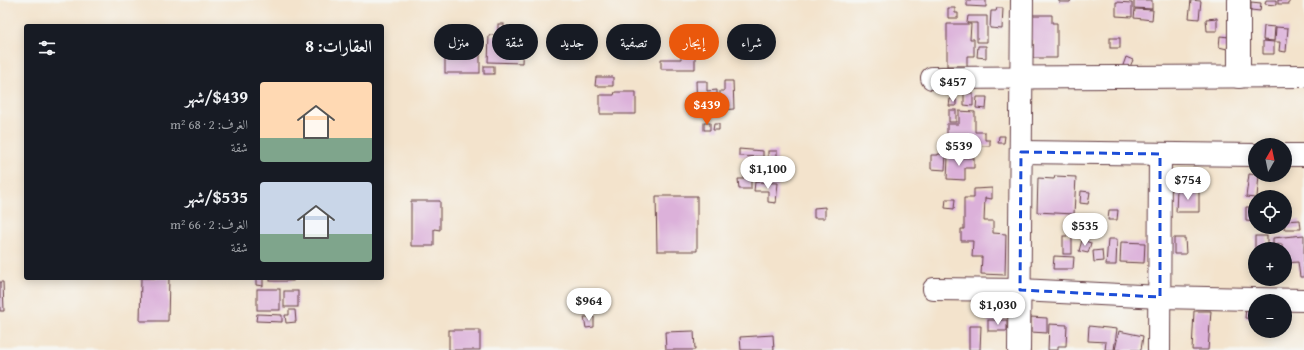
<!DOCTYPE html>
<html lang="ar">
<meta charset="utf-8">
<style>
:root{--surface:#171b24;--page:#20242c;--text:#f1f3f6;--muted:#9ea1a6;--accent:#ea580c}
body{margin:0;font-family:"Gentium Book Plus",Amiri,serif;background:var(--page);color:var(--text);direction:rtl;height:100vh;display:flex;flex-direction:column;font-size:15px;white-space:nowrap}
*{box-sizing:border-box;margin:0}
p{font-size:13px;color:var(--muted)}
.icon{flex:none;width:22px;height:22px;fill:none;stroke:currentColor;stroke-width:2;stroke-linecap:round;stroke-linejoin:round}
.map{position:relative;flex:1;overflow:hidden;direction:ltr}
.sheet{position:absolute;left:24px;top:24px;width:360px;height:256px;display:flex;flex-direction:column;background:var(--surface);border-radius:4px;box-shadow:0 2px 10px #0003;direction:rtl}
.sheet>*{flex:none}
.top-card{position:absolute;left:396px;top:24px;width:380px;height:36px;direction:rtl;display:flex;gap:8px}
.needle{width:26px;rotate:9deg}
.buttons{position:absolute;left:1248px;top:138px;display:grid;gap:8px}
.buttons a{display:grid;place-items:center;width:44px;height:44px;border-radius:50%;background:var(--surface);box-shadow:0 2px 10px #0003;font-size:20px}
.price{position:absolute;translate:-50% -34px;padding:0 9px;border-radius:14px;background:#fff;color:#222;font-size:13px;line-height:26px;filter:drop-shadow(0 1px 2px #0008)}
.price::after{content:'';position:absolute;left:50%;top:24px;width:12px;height:9px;margin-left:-6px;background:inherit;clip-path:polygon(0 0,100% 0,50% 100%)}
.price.selected{background:var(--accent);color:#fff}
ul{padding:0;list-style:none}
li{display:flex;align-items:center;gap:12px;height:100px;padding:0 12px}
li span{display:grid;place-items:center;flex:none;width:112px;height:80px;border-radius:4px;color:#555}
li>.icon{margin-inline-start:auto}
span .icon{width:48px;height:48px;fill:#fffc;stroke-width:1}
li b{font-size:17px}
h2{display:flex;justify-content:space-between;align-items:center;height:48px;padding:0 12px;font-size:17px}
.pill{padding:0 14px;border-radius:18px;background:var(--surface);box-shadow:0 2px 10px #0003;font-size:14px;line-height:36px}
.pill.selected{background:var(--accent);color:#fff}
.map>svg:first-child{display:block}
</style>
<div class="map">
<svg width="1304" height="350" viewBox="0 0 1304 350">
<rect width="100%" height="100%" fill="#f6f6f2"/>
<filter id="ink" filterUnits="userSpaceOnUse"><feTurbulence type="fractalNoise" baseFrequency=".025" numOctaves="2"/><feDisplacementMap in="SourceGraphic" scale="8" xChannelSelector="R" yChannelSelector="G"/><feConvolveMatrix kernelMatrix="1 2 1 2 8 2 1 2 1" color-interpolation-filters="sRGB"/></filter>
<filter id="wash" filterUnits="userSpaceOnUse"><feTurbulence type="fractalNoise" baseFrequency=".012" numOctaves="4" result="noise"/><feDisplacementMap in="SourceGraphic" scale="16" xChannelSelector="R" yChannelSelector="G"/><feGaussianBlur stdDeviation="0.9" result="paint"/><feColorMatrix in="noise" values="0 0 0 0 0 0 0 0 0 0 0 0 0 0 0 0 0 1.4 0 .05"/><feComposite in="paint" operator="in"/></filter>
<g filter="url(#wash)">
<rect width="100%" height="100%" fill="#f3e3cc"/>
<g id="blocks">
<g fill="#dcb1da">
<polygon points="967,0 986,0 986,7 967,6"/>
<polygon points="1059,0 1071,0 1070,2 1059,2"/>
<polygon points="1134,0 1152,0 1152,9 1134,8"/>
<polygon points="1191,0 1201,1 1199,19 1189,18"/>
<polygon points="1266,0 1276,0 1276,5 1265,4"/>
<rect x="1278" y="0" width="11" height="4"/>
<polygon points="1116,2 1132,3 1132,17 1116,16"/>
<polygon points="1251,2 1261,3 1260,11 1251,10"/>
<polygon points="948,8 955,8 955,13 958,13 958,18 948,18"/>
<polygon points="997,8 1003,8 1002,29 990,28 991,11 996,11"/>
<polygon points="1135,9 1153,10 1152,20 1134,18"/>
<polygon points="1030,15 1052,15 1052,23 1057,23 1057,58 1033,58 1033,40 1030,41"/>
<polygon points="968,16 987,16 987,42 977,42 977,23 967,23"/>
<polygon points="1217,18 1217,31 1207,31 1206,19"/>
<rect x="498" y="24" width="6" height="6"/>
<polygon points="947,24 971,24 970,39 974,39 974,56 967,56 967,66 947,66"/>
<polygon points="1264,26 1275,27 1274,41 1263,40"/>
<polygon points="1276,27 1288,28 1286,52 1279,51 1280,42 1275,42"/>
<polygon points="489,35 523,37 522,63 488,62"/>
<polygon points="1220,36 1229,37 1227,49 1219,47"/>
<rect x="1110" y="38" width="10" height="10"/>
<rect x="445" y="39" width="35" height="34"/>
<polygon points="1263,41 1274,42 1274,54 1263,54"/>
<polygon points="978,46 986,46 986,58 977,57"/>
<polygon points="681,48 695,48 695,69 661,69 661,59 681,59"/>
<polygon points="1126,57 1133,60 1128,71 1122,68"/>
<rect x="484" y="66" width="10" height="8"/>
<polygon points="596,77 613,77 613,86 595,86"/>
<polygon points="696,81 707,81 707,91 717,90 717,113 697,113"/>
<polygon points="724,81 733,81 734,109 720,110 720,91 724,91"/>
<polygon points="615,92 636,92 636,114 600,114 600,95 614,95"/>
<polygon points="964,93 973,93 973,106 964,105"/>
<polygon points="977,97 987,97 986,109 976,108"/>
<polygon points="950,99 956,99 956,106 949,106"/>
<rect x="949" y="110" width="7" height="12"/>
<polygon points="959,111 975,112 975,132 985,132 985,140 990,140 990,146 953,145 953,137 947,137 947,124 959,124"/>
<rect x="704" y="123" width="6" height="7"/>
<polygon points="714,124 719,124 719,130 713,130"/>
<polygon points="999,136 1005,136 1004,143 998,143"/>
<polygon points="739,149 763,151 763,157 739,156"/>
<rect x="768" y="151" width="9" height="10"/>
<polygon points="938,154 946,154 945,170 931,169 931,155 938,155"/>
<polygon points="948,157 974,158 974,168 965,168 965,180 947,179"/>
<polygon points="744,169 751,169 751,189 739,189 738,179 744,179"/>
<polygon points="1249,174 1259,175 1257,197 1255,198 1246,197"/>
<polygon points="1055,176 1076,177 1074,214 1037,212 1038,178 1054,179"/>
<polygon points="755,182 778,183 776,203 768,202 768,191 754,191"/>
<polygon points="992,188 992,199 985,198 984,221 993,221 993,233 1006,234 1005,275 981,274 982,257 972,257 973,241 961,241 961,229 964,229 964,198 974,198 974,189"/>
<polygon points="1177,189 1199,189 1199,212 1176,212"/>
<polygon points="1081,191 1090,192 1088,204 1080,203"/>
<polygon points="656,196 697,196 697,251 657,251"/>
<polygon points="946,199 955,199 954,209 945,208"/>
<polygon points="411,201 440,201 440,230 434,229 434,246 411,246"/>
<polygon points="825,207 825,218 814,218 814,208"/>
<polygon points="1246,207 1255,207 1255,222 1246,221"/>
<polygon points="1109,210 1118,210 1117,220 1108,220"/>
<polygon points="1086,216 1087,227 1074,227 1073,217"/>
<polygon points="1300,220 1301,229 1284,229 1285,221"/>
<polygon points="1304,235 1304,277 1300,277 1298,262 1285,263 1285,249 1282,249 1282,244 1273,245 1273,238"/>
<rect x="1063" y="236" width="9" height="18"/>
<rect x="1255" y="236" width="12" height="13"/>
<polygon points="1174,238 1185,238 1186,254 1174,254"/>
<polygon points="1108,239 1117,239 1116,265 1106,265"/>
<polygon points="1082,240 1091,243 1088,253 1079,251"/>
<polygon points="1121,242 1145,243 1144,263 1120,262"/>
<polygon points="1102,250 1103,261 1094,262 1093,251"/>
<polygon points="1054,256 1074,257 1073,269 1053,269"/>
<polygon points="141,278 169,278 168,321 140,321"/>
<polygon points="256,278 263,278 263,286 256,285"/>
<rect x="270" y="278" width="23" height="3"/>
<polygon points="0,282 3,282 4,311 0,311"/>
<rect x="257" y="289" width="23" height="21"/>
<rect x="284" y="291" width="14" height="16"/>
<polygon points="1246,308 1255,309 1255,319 1245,318"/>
<polygon points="289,310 295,310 296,322 286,323 285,315 289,315"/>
<polygon points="1194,311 1211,311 1208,350 1192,350"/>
<polygon points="257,314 282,315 282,322 256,321"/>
<polygon points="584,317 594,317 594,327 586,328"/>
<polygon points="1031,317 1047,318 1047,333 1031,332"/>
<rect x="988" y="320" width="19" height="11"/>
<polygon points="1049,324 1067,325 1066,346 1058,346 1058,350 1048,350"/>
<polygon points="969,326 981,326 980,350 969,350"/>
<polygon points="1089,326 1117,329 1114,350 1105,350 1106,342 1088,341"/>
<rect x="449" y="330" width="31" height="20"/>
<polygon points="694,331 695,350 666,350 665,332"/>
<polygon points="1119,331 1143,336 1141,350 1115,350"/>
<polygon points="773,335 774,350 741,350 740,337"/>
</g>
</g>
</g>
<g filter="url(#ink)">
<use href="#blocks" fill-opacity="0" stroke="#633c43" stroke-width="1"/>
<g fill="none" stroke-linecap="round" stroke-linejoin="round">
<defs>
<g id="minor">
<polyline points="1239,0 1239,77"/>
<polyline points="932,78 1304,76"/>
<polyline points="1021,152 1255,155"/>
<polyline points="1285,155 1304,155"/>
<polyline points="934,289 1020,290 1160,297 1304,300"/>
<polyline points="1019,350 1022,0"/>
<polyline points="1159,350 1160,154"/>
</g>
</defs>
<use href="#minor" stroke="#633c43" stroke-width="24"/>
<use href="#minor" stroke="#fff" stroke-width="22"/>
</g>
</g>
<path fill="none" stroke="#1d4ed8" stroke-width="3" stroke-dasharray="8 5" stroke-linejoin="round" d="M1021 152 1160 154V297L1020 290Z"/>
</svg>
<div class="buttons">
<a><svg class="needle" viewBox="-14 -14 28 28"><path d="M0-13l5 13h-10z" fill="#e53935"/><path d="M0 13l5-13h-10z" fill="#9ea1a6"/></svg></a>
<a><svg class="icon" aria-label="locate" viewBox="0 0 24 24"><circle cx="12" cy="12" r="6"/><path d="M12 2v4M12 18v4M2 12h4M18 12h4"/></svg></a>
<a>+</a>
<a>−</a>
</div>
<b class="price" style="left:953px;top:103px">$457</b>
<b class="price selected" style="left:707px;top:126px">$439</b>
<b class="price" style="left:959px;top:167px">$539</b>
<b class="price" style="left:768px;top:190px">$1,100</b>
<b class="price" style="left:1188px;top:201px">$754</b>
<b class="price" style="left:1085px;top:247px">$535</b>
<b class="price" style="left:589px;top:322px">$964</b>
<b class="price" style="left:998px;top:326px">$1,030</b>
<div class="top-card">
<a class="pill">شراء</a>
<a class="pill selected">إيجار</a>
<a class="pill">تصفية</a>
<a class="pill">جديد</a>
<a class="pill">شقة</a>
<a class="pill">منزل</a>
</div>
<section class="sheet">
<h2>العقارات: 8<svg class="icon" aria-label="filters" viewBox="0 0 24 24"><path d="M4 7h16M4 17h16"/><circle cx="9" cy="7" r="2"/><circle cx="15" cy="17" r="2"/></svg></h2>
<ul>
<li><span style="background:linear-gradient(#ffd9b3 70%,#7fa58c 0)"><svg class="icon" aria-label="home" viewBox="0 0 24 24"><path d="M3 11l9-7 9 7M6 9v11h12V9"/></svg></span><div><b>$439/شهر</b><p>الغرف: 2 · 68 m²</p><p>شقة</p></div></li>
<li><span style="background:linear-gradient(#c9d6e8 65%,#7fa58c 0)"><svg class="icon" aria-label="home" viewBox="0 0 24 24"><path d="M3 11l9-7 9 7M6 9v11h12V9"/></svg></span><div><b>$535/شهر</b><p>الغرف: 2 · 66 m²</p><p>شقة</p></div></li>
</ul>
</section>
</div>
